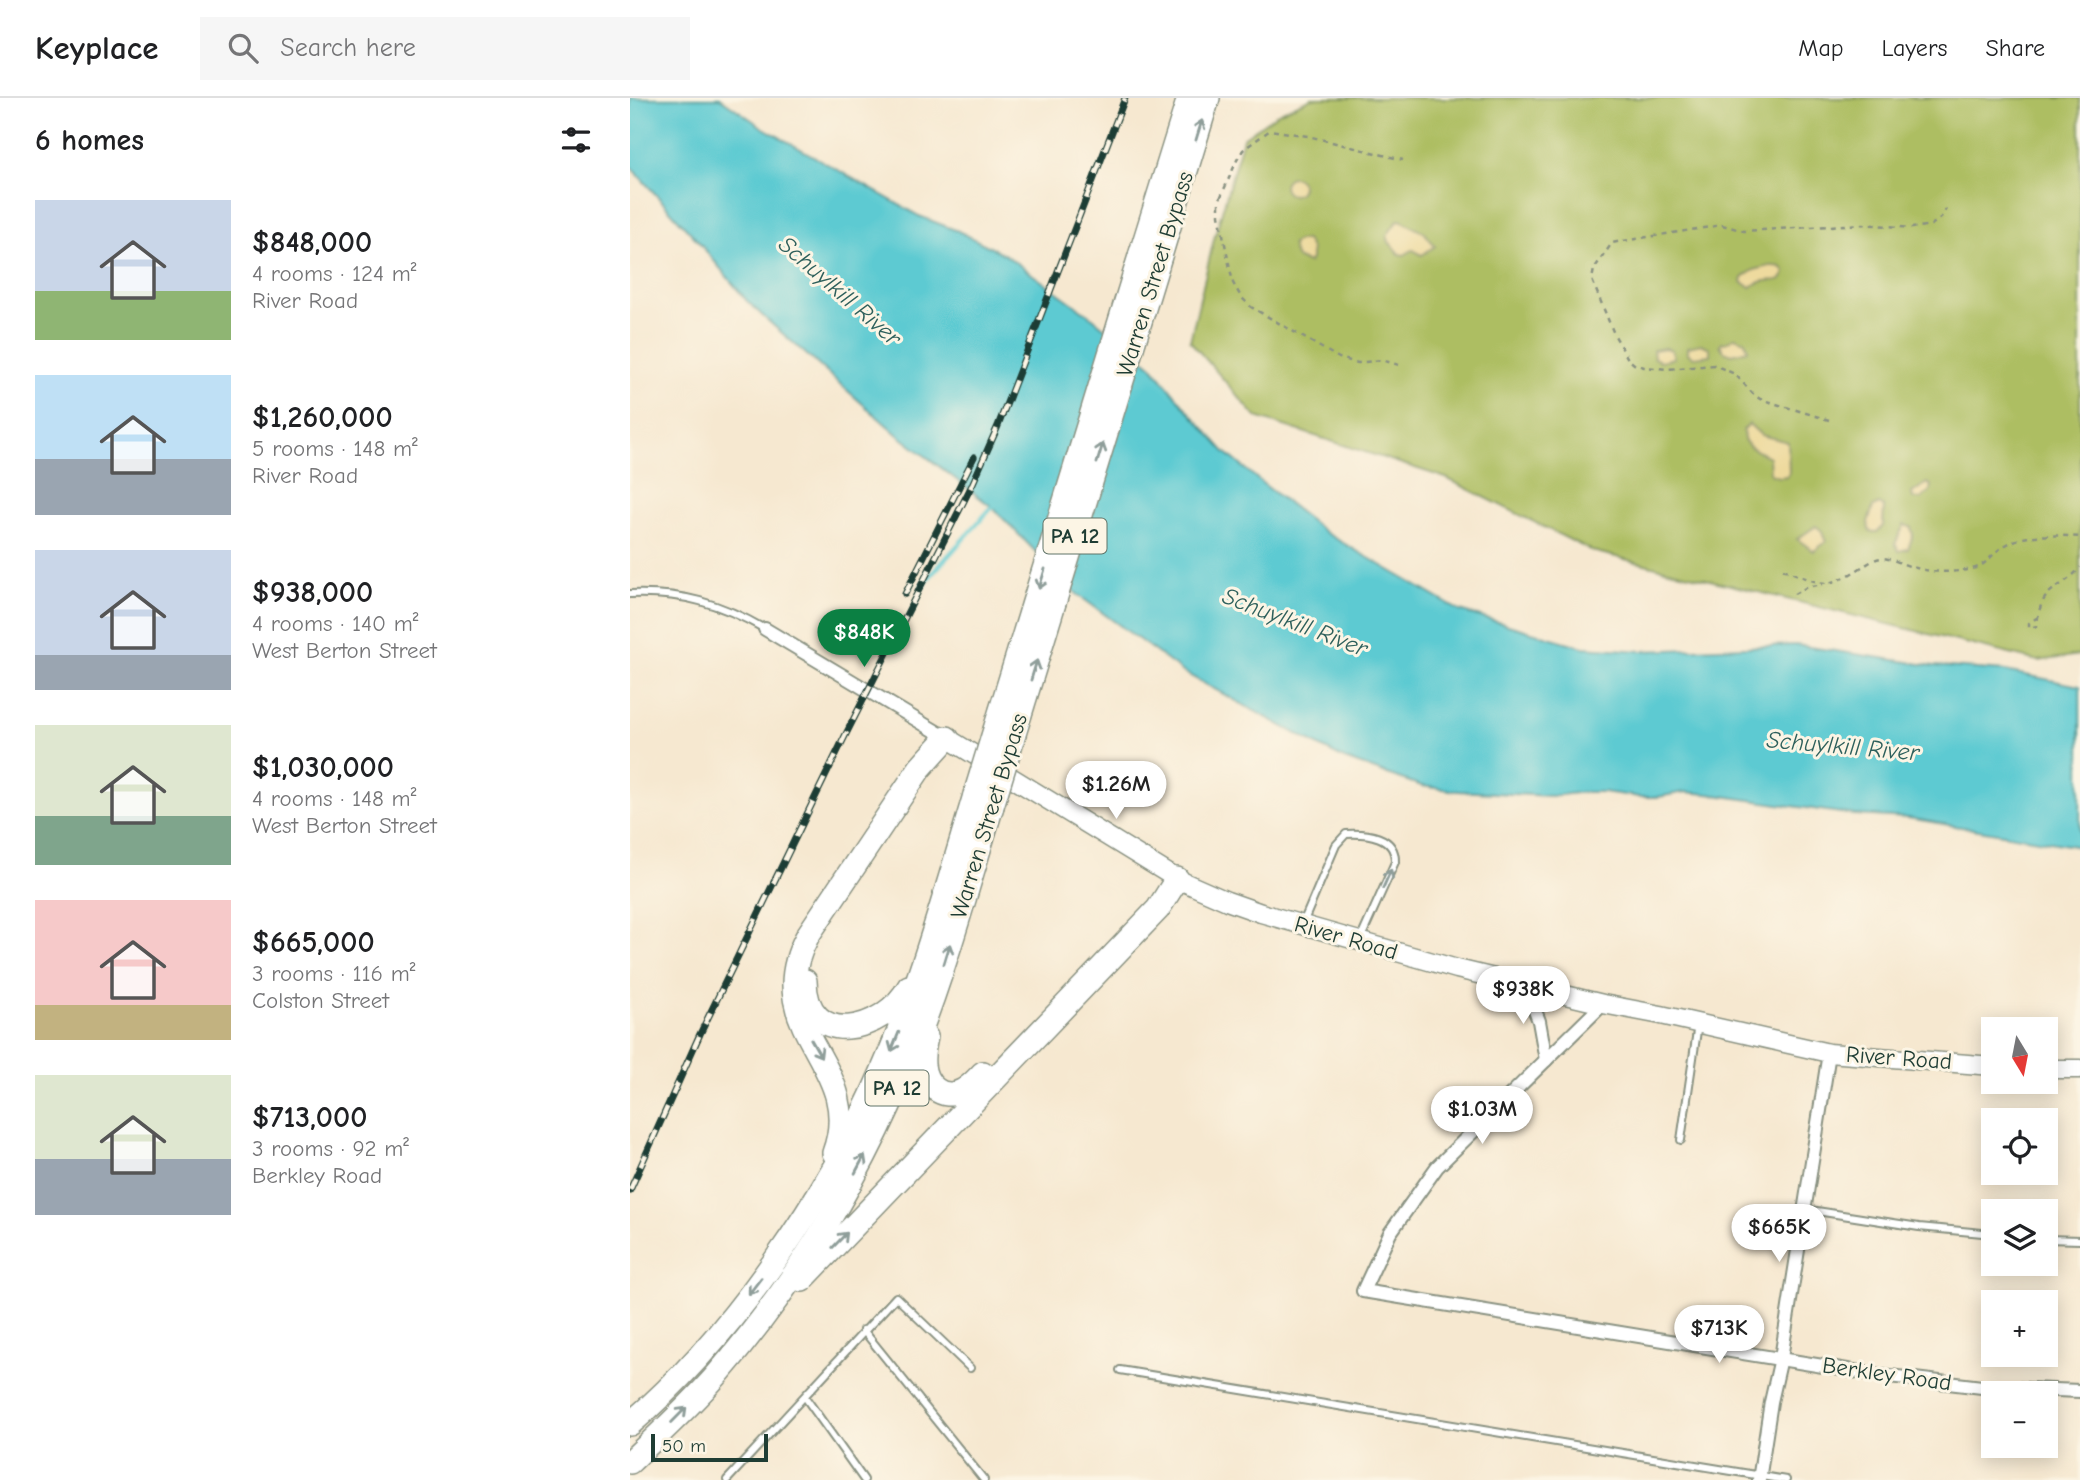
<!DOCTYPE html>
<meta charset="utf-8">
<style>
:root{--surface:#fff;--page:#f6f6f6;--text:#202124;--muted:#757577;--line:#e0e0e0;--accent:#0b8043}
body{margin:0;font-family:"Comic Neue",sans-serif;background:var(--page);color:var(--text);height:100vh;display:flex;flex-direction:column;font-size:26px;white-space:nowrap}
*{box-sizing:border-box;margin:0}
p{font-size:23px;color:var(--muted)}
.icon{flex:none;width:38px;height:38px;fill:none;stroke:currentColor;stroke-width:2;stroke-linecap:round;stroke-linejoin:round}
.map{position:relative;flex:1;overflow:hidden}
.side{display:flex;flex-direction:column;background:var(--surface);width:630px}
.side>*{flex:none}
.needle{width:46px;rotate:170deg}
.fabs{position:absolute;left:1351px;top:919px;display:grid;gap:14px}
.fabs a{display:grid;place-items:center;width:77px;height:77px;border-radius:0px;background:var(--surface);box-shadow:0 4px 18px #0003;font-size:35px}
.scale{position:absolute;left:21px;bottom:18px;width:117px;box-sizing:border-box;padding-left:7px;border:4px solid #1f3d34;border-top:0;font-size:19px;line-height:24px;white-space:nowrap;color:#1f3d34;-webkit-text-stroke:5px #fcf5e5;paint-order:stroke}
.price{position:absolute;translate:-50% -60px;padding:0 16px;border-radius:24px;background:#fff;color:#222;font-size:23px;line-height:46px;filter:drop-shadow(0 2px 4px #0008)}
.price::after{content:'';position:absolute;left:50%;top:42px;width:21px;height:16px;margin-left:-10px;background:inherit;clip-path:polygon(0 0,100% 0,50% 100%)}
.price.on{background:var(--accent);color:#fff}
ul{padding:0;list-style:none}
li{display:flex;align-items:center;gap:21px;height:175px;padding:0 35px}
li span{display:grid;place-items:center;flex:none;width:196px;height:140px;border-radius:0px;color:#555}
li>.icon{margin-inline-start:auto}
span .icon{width:84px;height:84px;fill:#fffc;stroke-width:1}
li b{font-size:30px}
h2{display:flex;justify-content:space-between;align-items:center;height:84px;padding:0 35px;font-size:30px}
header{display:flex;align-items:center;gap:42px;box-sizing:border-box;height:98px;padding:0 35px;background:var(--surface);border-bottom:2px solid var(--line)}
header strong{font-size:33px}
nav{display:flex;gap:38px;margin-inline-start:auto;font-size:24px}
.search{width:490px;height:63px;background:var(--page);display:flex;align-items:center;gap:18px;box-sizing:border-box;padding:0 24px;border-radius:0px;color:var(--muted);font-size:26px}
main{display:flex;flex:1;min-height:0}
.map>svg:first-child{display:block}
</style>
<header>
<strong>Keyplace</strong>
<div class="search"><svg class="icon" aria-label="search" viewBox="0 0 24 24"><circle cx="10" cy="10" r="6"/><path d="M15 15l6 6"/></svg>Search here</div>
<nav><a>Map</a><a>Layers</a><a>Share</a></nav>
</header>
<main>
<section class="side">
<h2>6 homes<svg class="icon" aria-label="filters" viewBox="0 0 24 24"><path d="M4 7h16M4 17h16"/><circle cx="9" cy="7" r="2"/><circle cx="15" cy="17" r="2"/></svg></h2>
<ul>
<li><span style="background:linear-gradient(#c9d6e8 65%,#8fb573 0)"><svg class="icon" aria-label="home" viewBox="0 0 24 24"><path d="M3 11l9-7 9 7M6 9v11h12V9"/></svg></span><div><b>$848,000</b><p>4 rooms · 124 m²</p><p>River Road</p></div></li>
<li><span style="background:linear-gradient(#bfe0f5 60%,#9aa5b1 0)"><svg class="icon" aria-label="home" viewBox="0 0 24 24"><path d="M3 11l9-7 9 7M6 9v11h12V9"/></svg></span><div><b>$1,260,000</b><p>5 rooms · 148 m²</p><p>River Road</p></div></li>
<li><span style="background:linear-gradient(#c9d6e8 75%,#9aa5b1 0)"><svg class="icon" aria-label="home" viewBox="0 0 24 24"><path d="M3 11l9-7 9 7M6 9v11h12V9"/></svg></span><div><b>$938,000</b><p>4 rooms · 140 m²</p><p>West Berton Street</p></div></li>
<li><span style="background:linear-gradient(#dfe7d0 65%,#7fa58c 0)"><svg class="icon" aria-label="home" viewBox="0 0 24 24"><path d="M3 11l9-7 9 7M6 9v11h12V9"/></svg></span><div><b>$1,030,000</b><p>4 rooms · 148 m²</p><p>West Berton Street</p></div></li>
<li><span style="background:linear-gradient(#f6c9c9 75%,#c2b280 0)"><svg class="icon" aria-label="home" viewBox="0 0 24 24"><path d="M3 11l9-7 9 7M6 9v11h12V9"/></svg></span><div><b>$665,000</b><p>3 rooms · 116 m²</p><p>Colston Street</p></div></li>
<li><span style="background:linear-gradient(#dfe7d0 60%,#9aa5b1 0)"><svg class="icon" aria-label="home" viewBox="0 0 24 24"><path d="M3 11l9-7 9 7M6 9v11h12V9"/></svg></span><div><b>$713,000</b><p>3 rooms · 92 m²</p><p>Berkley Road</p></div></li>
</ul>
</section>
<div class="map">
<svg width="1450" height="1382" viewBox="0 0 1450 1382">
<rect width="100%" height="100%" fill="#fcf5e5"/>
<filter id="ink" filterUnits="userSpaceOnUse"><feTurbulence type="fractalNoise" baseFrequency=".0143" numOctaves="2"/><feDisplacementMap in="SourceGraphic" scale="14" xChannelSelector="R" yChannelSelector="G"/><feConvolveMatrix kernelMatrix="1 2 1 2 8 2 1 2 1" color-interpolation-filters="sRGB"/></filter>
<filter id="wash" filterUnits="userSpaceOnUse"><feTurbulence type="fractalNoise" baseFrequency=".00686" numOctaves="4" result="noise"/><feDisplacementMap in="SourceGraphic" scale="28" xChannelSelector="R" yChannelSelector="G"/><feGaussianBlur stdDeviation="1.57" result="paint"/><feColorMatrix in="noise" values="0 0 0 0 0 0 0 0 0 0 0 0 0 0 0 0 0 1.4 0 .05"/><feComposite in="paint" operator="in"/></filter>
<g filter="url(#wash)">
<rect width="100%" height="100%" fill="#f6e8d0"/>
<polygon fill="#adbe62" stroke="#667e4b" stroke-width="2" points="682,0 1450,0 1450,557 1408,563 962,453 816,380 626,319 560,243 584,141 613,40 650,14"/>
<g fill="#eeda9e" stroke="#868c69" stroke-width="2">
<circle cx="663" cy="88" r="9"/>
<path d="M768 122C777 122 784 132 794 134L805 148 792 157 783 152 774 157 769 156 759 144 757 137Z"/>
<polygon points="676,142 681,151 681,162 678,165 668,161 664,156 662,146 668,143"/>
<path d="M1140 168C1146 168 1153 167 1155 175 1150 187 1142 180 1131 184 1127 185 1124 187 1121 189L1112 184 1113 179 1124 172Z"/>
<polygon points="1105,239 1115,243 1118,252 1102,256 1094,253 1090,247 1092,244 1095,245"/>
<polygon points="1071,246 1080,250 1080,257 1064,259 1058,256 1058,249"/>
<polygon points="1035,250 1042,252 1044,260 1030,263 1024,260 1023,252"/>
<polygon points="1119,326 1131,337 1158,344 1159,374 1157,378 1149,379 1140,376 1139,359 1120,349 1114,342 1113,332"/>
<polygon points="1297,385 1301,387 1300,393 1291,401 1283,401 1282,395"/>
<polygon points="1249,406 1254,409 1253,428 1247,434 1243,434 1239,432 1238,424 1243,409"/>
<polygon points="1274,427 1281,429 1283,437 1278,451 1269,453 1265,446"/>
<polygon points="1186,428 1191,432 1196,444 1184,453 1167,441"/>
</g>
<polygon fill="#5dcad2" stroke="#3e8483" stroke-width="2" points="0,0 90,0 132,29 289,118 328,133 374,156 459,217 521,267 555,309 594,353 632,385 696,435 830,513 953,549 1012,553 1166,547 1304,568 1375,573 1450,588 1450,749 1278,720 1225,717 1078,696 1055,694 1028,699 1010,699 973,694 955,694 921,698 828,693 792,688 774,682 714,661 676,641 553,574 447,496 362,409 268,337 135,220 117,203 68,143 0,68"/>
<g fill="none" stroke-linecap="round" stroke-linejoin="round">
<polyline stroke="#5dcad2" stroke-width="4.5" points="292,487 364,407"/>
</g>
</g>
<g filter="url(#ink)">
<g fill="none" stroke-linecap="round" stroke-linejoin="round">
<defs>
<g id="lane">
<path d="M0 496C51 494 90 505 135 531"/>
<path d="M673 825 706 747 716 736C736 735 766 737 765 764L730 842"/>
<polyline points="1051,1042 1068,926"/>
<polyline points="1174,1111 1289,1129 1363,1136"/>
<polyline points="1416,1141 1450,1142"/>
<polyline points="233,1232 354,1382"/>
<polyline points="490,1272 1156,1382"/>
<polyline points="175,1299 234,1382"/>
<polyline points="97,1382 266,1199 340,1270"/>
</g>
<g id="street">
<polyline points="135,531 317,640"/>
<polyline points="895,887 909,923 916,962"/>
<polyline points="973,906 807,1069 760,1135 733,1193 1242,1276 1352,1289 1450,1293"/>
<polyline points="1129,1382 1141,1304 1151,1260 1199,955"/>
</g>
<g id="secondary">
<polyline points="317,640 547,781 597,803 631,815 827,871 973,906 1031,917 1199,955 1363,968"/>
<polyline points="1416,971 1450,971"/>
</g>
<g id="highway">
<polyline points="510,158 559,0"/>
<polyline points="527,168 578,0"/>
<path d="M175 883C176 952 254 935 279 889"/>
<path d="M296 939C294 948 292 958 293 967 295 987 312 1003 332 993 340 989 347 981 353 975"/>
<path d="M204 1055C237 965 126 932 178 837L290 670 317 640"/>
<polyline points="172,1182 528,811 547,781"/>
<path d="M0 1326C102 1239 199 1097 252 974 291 885 317 790 345 697"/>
<path d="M0 1364C29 1336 59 1309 86 1278 162 1190 224 1090 270 983 309 894 334 800 362 708"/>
</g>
</defs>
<use href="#lane" stroke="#8a9282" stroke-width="10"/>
<use href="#street" stroke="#8a9282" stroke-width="16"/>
<use href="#secondary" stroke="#8a9282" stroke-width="21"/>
<use href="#highway" stroke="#8a9282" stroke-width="26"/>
<g stroke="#8a9282" stroke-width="2.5" stroke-dasharray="5 5" stroke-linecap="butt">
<polyline points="769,267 751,262 728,265 709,260 621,209 611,199 603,185 589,117 589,103 607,62 613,52 640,32 678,38 773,62"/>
<polyline points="1199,322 1130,301 1124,297 1105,276 1084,267 1038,271 1014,269 1004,266 998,261 984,236 962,182 964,171 982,145 987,144 1092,127 1114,133 1233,126 1282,130 1301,127 1310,121 1316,111"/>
<path d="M1153 471C1192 486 1195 493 1232 469 1238 466 1245 460 1252 460 1261 460 1274 467 1283 469 1302 475 1322 475 1342 471 1356 468 1361 457 1371 450 1393 434 1424 437 1450 439"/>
<polyline points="1164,496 1177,489 1193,486"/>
<path d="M1408 519 1399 525V530L1407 528C1410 485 1432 494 1450 469"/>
</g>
<use href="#lane" stroke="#fff" stroke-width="6"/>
<use href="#street" stroke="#fff" stroke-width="12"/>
<use href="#secondary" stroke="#fff" stroke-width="18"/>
<use href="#highway" stroke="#fff" stroke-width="23"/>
<defs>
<g id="rail">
<polyline points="275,496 344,359"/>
<polyline points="0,1092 70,936 215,638 342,387 368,328 495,0"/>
</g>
</defs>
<use href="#rail" stroke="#1f3d34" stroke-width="7"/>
<use href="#rail" stroke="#fcf5e5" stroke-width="4.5" stroke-dasharray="13" stroke-linecap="butt"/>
<defs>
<g id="highway-bridge">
<polyline points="345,697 510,158"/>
<polyline points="362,708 527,168"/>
</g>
</defs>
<use href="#highway-bridge" stroke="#8a9282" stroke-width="26" stroke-linecap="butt"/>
<use href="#highway-bridge" stroke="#fff" stroke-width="23"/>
</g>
<defs><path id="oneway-shaft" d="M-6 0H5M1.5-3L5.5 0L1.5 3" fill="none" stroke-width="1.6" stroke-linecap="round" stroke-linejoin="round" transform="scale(1.75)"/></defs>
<g stroke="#8f9e9a">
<use href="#oneway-shaft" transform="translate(569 32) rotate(-73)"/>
<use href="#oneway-shaft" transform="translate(470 355) rotate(-73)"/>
<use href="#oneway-shaft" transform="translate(412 481) rotate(107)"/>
<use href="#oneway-shaft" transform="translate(404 572) rotate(-73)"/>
<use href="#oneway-shaft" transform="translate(757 781) rotate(-66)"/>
<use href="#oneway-shaft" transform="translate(317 856) rotate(-73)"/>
<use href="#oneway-shaft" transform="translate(265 944) rotate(112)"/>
<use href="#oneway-shaft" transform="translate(186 950) rotate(60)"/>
<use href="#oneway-shaft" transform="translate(230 1066) rotate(-62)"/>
<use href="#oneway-shaft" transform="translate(210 1142) rotate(-46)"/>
<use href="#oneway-shaft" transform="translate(125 1188) rotate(127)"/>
<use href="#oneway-shaft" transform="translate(49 1317) rotate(-45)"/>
</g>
</g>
<g text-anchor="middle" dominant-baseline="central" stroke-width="6" stroke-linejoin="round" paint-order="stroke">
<g fill="#fcf5e5" stroke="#617469" stroke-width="2">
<rect x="413.5" y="420.5" width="63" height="35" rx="5"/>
<rect x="235.5" y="972.5" width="63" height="35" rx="5"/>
</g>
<g font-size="21" font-weight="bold" fill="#1f3d34">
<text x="445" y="438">PA 12</text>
<text x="267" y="990">PA 12</text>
</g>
<g font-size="23" fill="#1f3d34" stroke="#fcf5e5">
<text transform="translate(525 176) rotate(-73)">Warren Street Bypass</text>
<text transform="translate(359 718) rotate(-73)">Warren Street Bypass</text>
<text transform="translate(716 840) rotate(16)">River Road</text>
<text transform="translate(1269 960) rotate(4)">River Road</text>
<text transform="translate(1257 1276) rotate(8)">Berkley Road</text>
</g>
<g font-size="24" font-style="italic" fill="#2e605c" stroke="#fcf5e5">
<text transform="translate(210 193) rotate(41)">Schuylkill River</text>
<text transform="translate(665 524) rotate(21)">Schuylkill River</text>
<text transform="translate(1213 648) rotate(5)">Schuylkill River</text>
</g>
</g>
</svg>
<div class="fabs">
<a><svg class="needle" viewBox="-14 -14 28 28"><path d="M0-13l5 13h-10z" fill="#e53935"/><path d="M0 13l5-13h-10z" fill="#757577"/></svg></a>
<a><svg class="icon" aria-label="locate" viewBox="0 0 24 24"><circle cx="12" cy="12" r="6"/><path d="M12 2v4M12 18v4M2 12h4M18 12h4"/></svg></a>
<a><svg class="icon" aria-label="layers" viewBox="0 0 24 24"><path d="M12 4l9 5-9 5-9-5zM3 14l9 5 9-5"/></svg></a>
<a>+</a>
<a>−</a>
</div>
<div class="scale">50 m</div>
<b class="price on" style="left:234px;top:571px">$848K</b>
<b class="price" style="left:486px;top:723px">$1.26M</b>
<b class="price" style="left:893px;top:928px">$938K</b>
<b class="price" style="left:852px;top:1048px">$1.03M</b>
<b class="price" style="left:1149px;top:1166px">$665K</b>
<b class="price" style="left:1089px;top:1267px">$713K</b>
</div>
</main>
